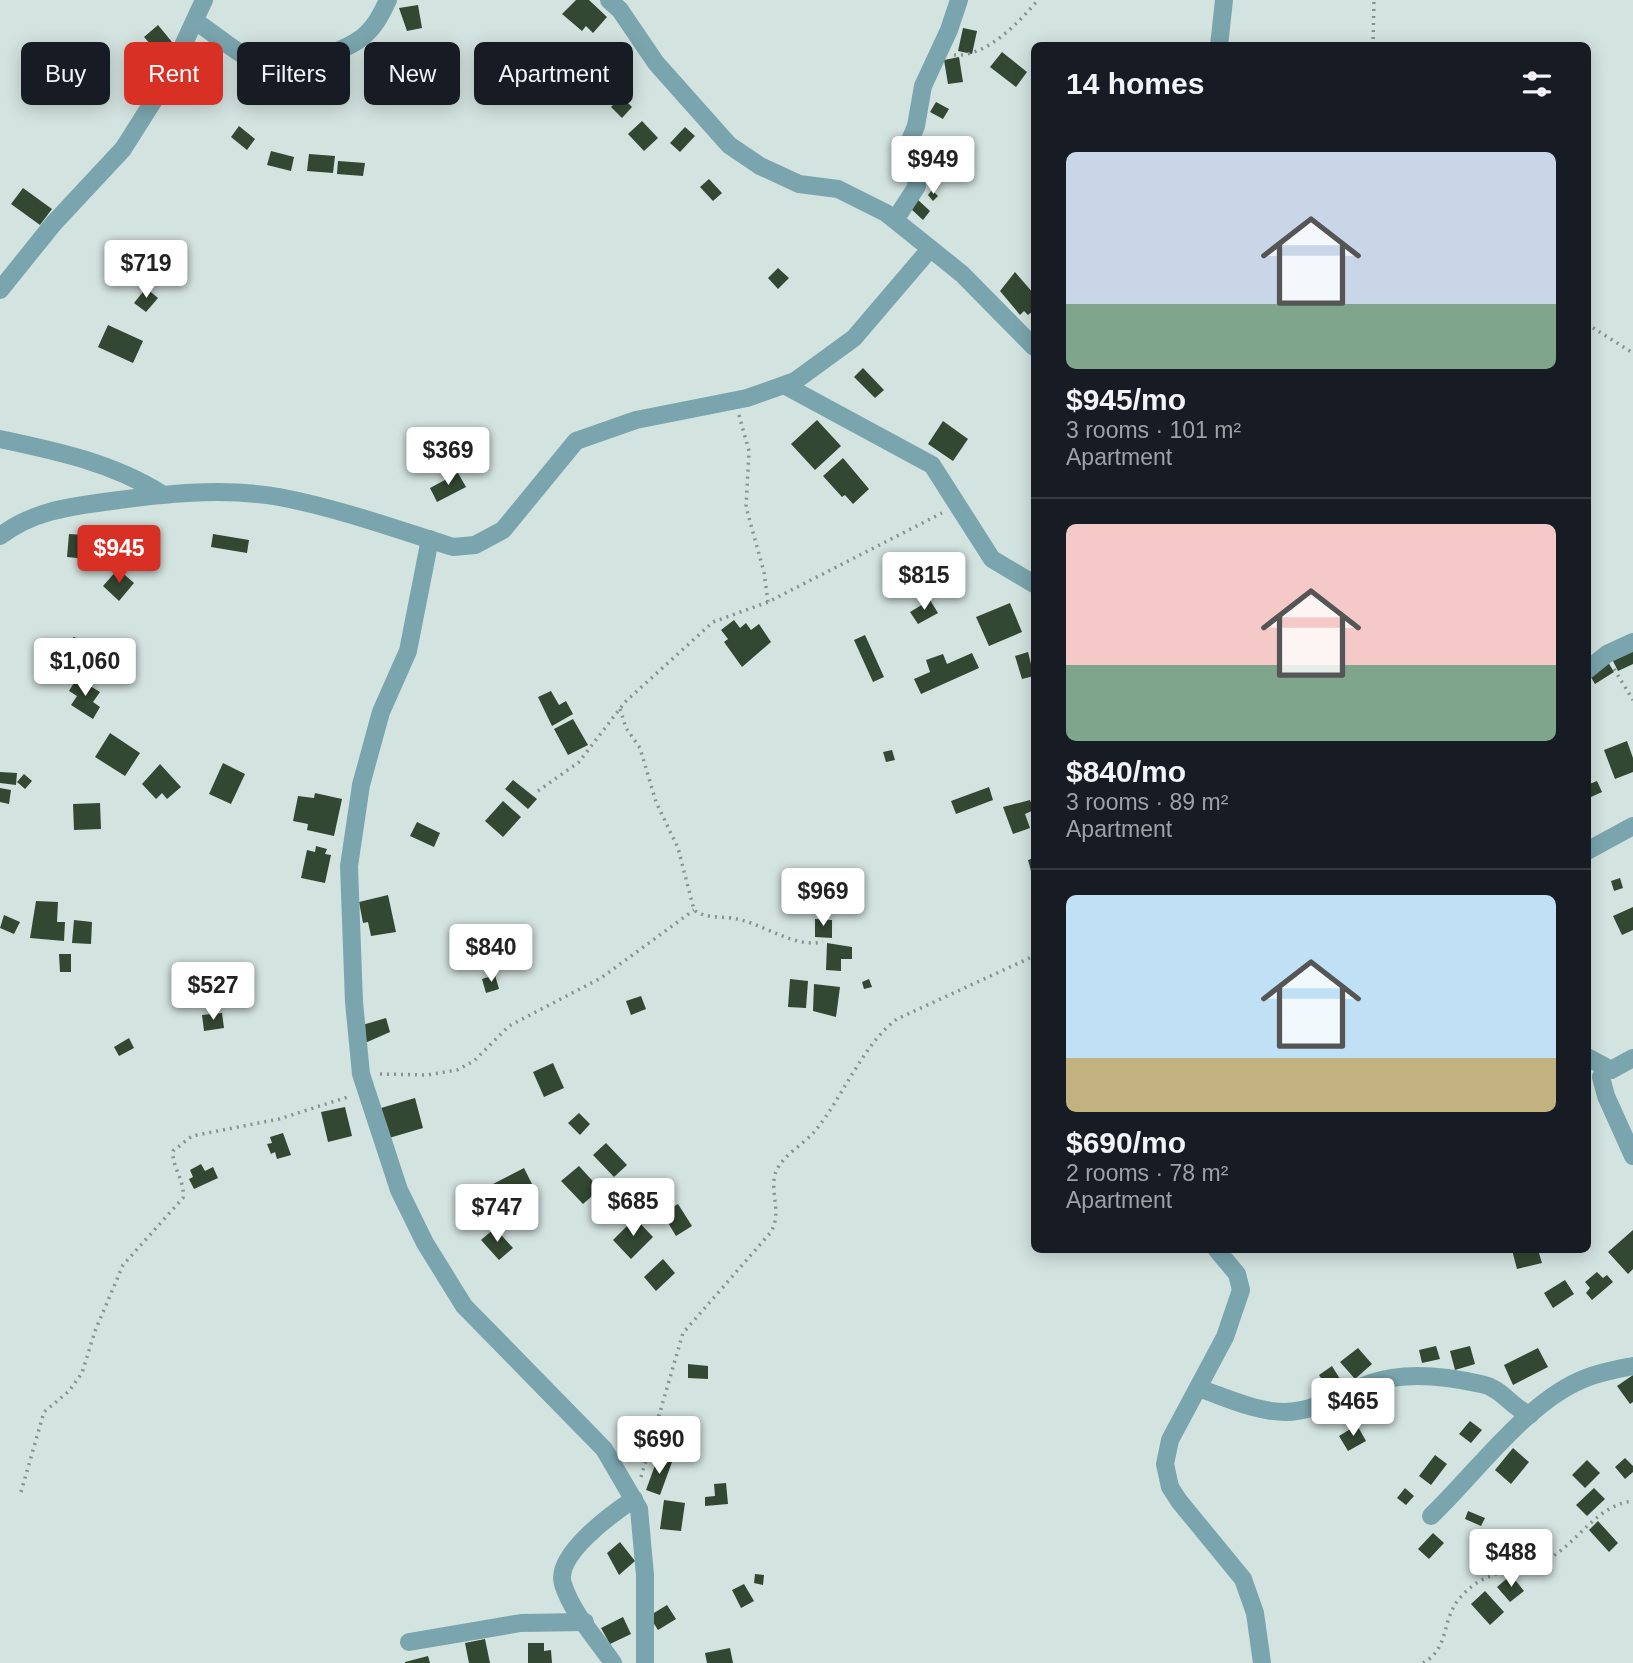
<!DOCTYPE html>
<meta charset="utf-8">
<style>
:root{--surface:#171b24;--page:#242831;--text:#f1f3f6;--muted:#9ea1a6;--line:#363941;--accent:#d93025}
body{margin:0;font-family:Helvetica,sans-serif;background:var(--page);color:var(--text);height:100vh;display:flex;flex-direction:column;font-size:26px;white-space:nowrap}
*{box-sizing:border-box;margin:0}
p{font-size:23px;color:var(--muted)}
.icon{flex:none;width:38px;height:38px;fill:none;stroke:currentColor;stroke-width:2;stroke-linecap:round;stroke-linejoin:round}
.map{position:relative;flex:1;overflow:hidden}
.sheet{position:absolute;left:1031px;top:42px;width:560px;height:1211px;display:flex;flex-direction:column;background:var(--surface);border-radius:10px;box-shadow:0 4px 18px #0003}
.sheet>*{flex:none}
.hud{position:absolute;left:21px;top:42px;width:665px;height:63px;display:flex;gap:14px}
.price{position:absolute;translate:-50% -60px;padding:0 16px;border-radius:7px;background:#fff;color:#222;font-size:23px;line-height:46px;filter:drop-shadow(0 2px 4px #0008)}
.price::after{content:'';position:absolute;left:50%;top:42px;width:21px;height:16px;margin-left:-10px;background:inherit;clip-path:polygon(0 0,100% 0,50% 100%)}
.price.on{background:var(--accent);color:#fff}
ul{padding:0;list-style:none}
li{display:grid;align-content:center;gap:14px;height:371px;padding:0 35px}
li+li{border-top:2px solid var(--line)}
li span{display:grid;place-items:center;height:217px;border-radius:10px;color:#555}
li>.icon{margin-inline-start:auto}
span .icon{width:126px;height:126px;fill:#fffc;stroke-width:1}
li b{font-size:30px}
h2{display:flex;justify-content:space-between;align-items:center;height:84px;padding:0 35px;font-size:30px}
.chip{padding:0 24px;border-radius:10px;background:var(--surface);box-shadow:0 4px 18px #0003;font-size:24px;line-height:63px}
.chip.on{background:var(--accent);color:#fff}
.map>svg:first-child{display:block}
</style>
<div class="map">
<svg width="1633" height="1663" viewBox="0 0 1633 1663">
<rect width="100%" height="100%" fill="#d3e3df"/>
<g fill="#334833">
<polygon points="576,0 589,0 607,17 593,33 586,26 582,31 562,14"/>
<polygon points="418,5 422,28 407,31 399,8"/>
<polygon points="158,25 172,42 159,54 144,37"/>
<polygon points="963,28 977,31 972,54 958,51"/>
<polygon points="1002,52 1027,72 1016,87 990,67"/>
<polygon points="959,57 963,82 948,84 944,60"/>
<polygon points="621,96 632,107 622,118 611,107"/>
<polygon points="936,102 949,109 943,119 930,112"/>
<polygon points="642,121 658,138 644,151 628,134"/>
<polygon points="239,126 255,139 247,150 231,137"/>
<polygon points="685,127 695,136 680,152 670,143"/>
<polygon points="271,151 294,157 291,171 267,165"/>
<polygon points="309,154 335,156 333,173 307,171"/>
<polygon points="338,161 365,163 363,176 337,174"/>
<polygon points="709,179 722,193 713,201 700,187"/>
<polygon points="23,188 52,209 40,225 11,204"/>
<polygon points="932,190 938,196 933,201 928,195"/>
<polygon points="917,199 930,211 923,220 910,208"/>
<polygon points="778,268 789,278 778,289 768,278"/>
<polygon points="1015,272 1034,294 1034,310 1028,315 1024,311 1020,315 1000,291"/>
<polygon points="146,288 158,298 146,312 134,303"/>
<polygon points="108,325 143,341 133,363 98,347"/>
<polygon points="863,368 884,390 875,398 854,377"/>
<polygon points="817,420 841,446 815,470 791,444"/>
<polygon points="943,421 968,439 953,461 928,444"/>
<polygon points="843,458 869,489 853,504 845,495 842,497 823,476"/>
<polygon points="458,473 466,487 437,502 430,488"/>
<polygon points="69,534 99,536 97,560 67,557"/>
<polygon points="213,534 249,540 247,553 211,547"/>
<polygon points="117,539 148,540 148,560 116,558"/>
<polygon points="118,569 134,583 119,601 103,586"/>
<polygon points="928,574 929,589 901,593 899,577"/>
<polygon points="930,600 938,613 918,624 910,612"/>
<polygon points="1010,603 1022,632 989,646 976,617"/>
<polygon points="734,620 740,628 746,623 751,630 759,624 771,642 742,667 724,642 728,639 721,630"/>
<polygon points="865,635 884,677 873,682 854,640"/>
<polygon points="73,637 86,640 82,665 69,662"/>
<polygon points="102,639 131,655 118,678 89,662"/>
<polygon points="1633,647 1633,664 1618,671 1611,657"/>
<polygon points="1028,652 1034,676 1022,679 1015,656"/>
<polygon points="972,653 979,668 921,694 914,679 930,672 926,660 943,654 947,664"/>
<polygon points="1608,662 1614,672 1595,684 1589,674"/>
<polygon points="77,678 100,692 93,702 100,707 93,719 71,705 77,696 69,691"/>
<polygon points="551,691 559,705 566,701 573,714 552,726 538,697"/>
<polygon points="573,719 588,745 568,755 554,729"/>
<polygon points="110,733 140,753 125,776 95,757"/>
<polygon points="1627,741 1633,758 1633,772 1615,779 1604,750"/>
<polygon points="892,750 895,760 886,762 883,752"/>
<polygon points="223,763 245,774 231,804 209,794"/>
<polygon points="160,764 181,787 167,799 162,793 156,799 142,784"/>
<polygon points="0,772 17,773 16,785 0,783"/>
<polygon points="24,774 32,781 25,789 17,782"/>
<polygon points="513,780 537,799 528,809 505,789"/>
<polygon points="1597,781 1602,792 1591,797 1587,785"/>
<polygon points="989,787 993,800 956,814 951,801"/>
<polygon points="0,788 11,790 9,804 0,802"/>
<polygon points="315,793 342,799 334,836 307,830 308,824 293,821 298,796 314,798"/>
<polygon points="1030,800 1034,810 1025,814 1030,828 1013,834 1003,807"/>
<polygon points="503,801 521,817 503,837 485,821"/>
<polygon points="100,803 101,829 74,830 73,804"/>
<polygon points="417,822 440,833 434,847 410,836"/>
<polygon points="316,846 327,849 325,854 331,855 325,883 301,878 307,850 315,852"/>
<polygon points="1034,858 1034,874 1032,875 1028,860"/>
<polygon points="1620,878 1623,888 1614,891 1611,881"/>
<polygon points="388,895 396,932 371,936 368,922 363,923 359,902"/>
<polygon points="36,901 58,902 57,922 65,922 64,941 30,938"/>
<polygon points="1633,907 1633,930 1622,935 1613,916"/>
<polygon points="4,915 20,922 14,934 0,928"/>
<polygon points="815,919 832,920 832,938 815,937"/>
<polygon points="74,920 92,922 91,944 72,943"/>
<polygon points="827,943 852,947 852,959 841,959 841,971 826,970"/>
<polygon points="59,954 71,954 71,972 60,972"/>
<polygon points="232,972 238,997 225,1000 221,987 216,988 215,979"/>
<polygon points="495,975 499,989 486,993 482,979"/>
<polygon points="790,979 808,981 806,1008 788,1007"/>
<polygon points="869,979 872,987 864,989 862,982"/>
<polygon points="814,984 840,987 836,1017 813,1011"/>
<polygon points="641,996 646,1009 631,1015 626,1001"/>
<polygon points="222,1013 224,1028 204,1031 202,1015"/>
<polygon points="386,1018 390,1032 365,1043 359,1026"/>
<polygon points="129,1038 134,1048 119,1056 114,1047"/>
<polygon points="553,1063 564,1088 544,1097 533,1072"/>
<polygon points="415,1098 423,1128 389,1138 381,1108"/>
<polygon points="345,1107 352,1136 328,1142 321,1112"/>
<polygon points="579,1113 590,1124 580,1135 568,1123"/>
<polygon points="283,1133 291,1155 277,1159 275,1152 271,1154 267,1144 272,1143 270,1137"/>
<polygon points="606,1143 627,1165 614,1177 593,1155"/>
<polygon points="201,1164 205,1171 213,1167 218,1178 194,1189 189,1179 193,1177 190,1170"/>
<polygon points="579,1166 600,1189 583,1204 561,1181"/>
<polygon points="524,1168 538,1196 507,1211 493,1184"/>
<polygon points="631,1191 639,1204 629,1211 621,1197"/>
<polygon points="678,1204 692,1226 676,1236 662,1213"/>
<polygon points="635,1218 653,1237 631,1259 613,1240"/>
<polygon points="495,1228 513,1248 499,1260 481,1240"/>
<polygon points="1633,1230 1633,1269 1628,1274 1608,1252"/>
<polygon points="1512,1250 1538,1250 1542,1263 1517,1269"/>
<polygon points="663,1259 675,1273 656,1291 644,1277"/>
<polygon points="1597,1272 1603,1278 1607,1275 1613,1282 1592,1300 1586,1293 1590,1288 1585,1282"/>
<polygon points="1565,1280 1574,1294 1553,1308 1544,1293"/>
<polygon points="1436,1346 1440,1359 1422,1363 1419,1350"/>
<polygon points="1470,1346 1475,1364 1455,1370 1450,1351"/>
<polygon points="1358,1348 1372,1364 1355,1379 1340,1362"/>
<polygon points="1538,1348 1548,1367 1513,1385 1504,1365"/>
<polygon points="688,1364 708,1366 708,1379 688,1378"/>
<polygon points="1332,1366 1340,1379 1327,1387 1319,1375"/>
<polygon points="1633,1375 1633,1402 1630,1404 1617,1386"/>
<polygon points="1470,1421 1482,1430 1471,1443 1459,1434"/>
<polygon points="1357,1425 1366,1441 1348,1451 1339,1436"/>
<polygon points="1513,1448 1529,1462 1511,1484 1495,1470"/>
<polygon points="1435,1455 1447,1464 1431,1485 1419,1476"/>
<polygon points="658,1457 672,1462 660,1495 646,1490"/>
<polygon points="1625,1458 1633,1466 1633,1472 1625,1479 1615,1467"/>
<polygon points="1587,1460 1600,1473 1585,1488 1572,1475"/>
<polygon points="726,1483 728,1504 705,1506 705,1497 715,1496 714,1484"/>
<polygon points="1405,1488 1414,1496 1406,1505 1397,1498"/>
<polygon points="1594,1488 1605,1499 1587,1516 1576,1505"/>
<polygon points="664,1500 685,1503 681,1531 660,1529"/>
<polygon points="1468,1511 1485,1518 1481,1526 1465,1519"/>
<polygon points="1598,1521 1618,1543 1609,1552 1589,1530"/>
<polygon points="1433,1533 1444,1543 1429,1559 1418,1549"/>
<polygon points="620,1542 635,1561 619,1575 607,1553"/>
<polygon points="755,1574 764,1575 763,1585 754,1583"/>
<polygon points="1511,1575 1524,1591 1510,1602 1497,1587"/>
<polygon points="744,1584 754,1601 741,1608 732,1590"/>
<polygon points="1485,1591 1504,1612 1490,1625 1471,1604"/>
<polygon points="667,1605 676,1619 658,1630 649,1616"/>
<polygon points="623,1617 631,1634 610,1644 601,1628"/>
<polygon points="485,1639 490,1663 469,1663 465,1643"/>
<polygon points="528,1643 544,1643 544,1651 551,1650 552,1663 528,1663"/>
<polygon points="730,1648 733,1663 707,1663 705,1653"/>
<polygon points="428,1656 430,1663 405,1663 405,1662"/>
</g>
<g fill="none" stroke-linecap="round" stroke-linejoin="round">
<g stroke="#87928f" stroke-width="3.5" stroke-dasharray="2 5" stroke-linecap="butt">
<polyline points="1373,46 1374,0"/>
<path d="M954 55C987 57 1018 23 1038 0"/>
<polyline points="1587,324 1633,353"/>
<polyline points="739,415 749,451 746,507 764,572 768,602"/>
<polyline points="1614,669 1633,700"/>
<path d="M620 709 626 728 640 748 656 802 678 848 694 910C705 919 724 916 737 919 766 925 794 948 823 942"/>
<polyline points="538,791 579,762 625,702 713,622 768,602 942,513"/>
<polyline points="380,1074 427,1075 457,1070 474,1061 509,1026 601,978 694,910"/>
<path d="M641 1477 683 1333 771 1232C782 1212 770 1194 775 1174 781 1156 803 1145 815 1131 843 1097 863 1044 897 1019L1034 956"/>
<path d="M21 1492 44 1412 69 1391 82 1373 95 1331 123 1265 183 1198C185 1180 172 1168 173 1151L192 1136 279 1119 351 1096"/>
<path d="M1423 1663C1450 1648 1441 1621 1459 1599 1487 1565 1517 1576 1550 1558 1579 1541 1597 1505 1633 1501"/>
</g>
<g stroke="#7ba5ae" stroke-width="18">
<polyline points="609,0 620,10 656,63 729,145 760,166 799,184 838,189 886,213 962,274 1034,347"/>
<path d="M195 21C217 35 243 60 268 66 289 70 344 51 360 39 374 29 381 15 388 0"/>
<polyline points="1219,46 1224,0"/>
<polyline points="895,220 917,186 908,145 916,126 923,86 949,30 959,0"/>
<polyline points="0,290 54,223 123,149 168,78 204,0"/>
<polyline points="786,386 932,465 992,559 1034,584"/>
<path d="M0 439C57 451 113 463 162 494"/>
<path d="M0 536C32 512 66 507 104 502 161 494 223 487 279 497 338 508 396 529 453 547L475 545 503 530 576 441 636 420 747 398 795 381 854 338 930 249"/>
<polyline points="430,539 408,651 381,712 361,785 349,866 354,1002 361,1074 399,1190 425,1243 464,1306 604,1449 639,1509 645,1575 645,1663"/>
<polyline points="1587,670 1607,654 1633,642"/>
<polyline points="1587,851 1633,826"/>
<polyline points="1587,1057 1611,1070 1633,1058"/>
<polyline points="1601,1077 1606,1096 1633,1156"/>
<polyline points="1217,1250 1237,1274 1241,1290 1225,1337 1170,1440 1165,1464 1170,1487 1179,1501 1243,1579 1255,1613 1262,1663"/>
<path d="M1198 1388C1225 1397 1256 1412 1285 1412 1315 1412 1343 1393 1371 1383 1405 1371 1446 1376 1481 1384 1502 1388 1511 1407 1530 1415"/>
<path d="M1431 1516C1476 1473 1528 1400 1586 1378 1601 1372 1618 1369 1633 1366"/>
<polyline points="409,1642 521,1623 585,1622"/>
<path d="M613 1663C596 1638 572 1613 563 1584 554 1555 613 1513 634 1499"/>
</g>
</g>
</svg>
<b class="price" style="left:933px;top:196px">$949</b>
<b class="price" style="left:146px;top:300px">$719</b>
<b class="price" style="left:448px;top:487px">$369</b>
<b class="price on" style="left:119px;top:585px">$945</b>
<b class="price" style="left:924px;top:612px">$815</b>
<b class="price" style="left:85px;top:698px">$1,060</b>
<b class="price" style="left:823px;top:928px">$969</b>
<b class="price" style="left:491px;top:984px">$840</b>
<b class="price" style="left:213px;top:1022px">$527</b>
<b class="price" style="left:633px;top:1238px">$685</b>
<b class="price" style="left:497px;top:1244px">$747</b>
<b class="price" style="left:1353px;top:1438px">$465</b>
<b class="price" style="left:659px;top:1476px">$690</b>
<b class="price" style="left:1511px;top:1589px">$488</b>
<div class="hud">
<a class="chip">Buy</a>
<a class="chip on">Rent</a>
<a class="chip">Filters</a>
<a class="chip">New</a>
<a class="chip">Apartment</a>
</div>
<section class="sheet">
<h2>14 homes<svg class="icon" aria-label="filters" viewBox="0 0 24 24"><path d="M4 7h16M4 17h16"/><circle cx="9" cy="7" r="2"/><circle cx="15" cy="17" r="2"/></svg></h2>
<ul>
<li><span style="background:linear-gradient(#c9d6e8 70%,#7fa58c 0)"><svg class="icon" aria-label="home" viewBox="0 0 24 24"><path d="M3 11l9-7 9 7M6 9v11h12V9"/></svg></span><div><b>$945/mo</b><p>3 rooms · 101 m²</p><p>Apartment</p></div></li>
<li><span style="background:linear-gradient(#f6c9c9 65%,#7fa58c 0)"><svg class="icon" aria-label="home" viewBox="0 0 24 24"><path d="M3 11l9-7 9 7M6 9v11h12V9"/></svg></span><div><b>$840/mo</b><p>3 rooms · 89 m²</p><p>Apartment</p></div></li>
<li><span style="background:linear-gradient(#bfe0f5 75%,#c2b280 0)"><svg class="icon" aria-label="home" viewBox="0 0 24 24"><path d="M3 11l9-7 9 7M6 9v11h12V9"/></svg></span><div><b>$690/mo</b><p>2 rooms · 78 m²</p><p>Apartment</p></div></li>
</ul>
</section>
</div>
